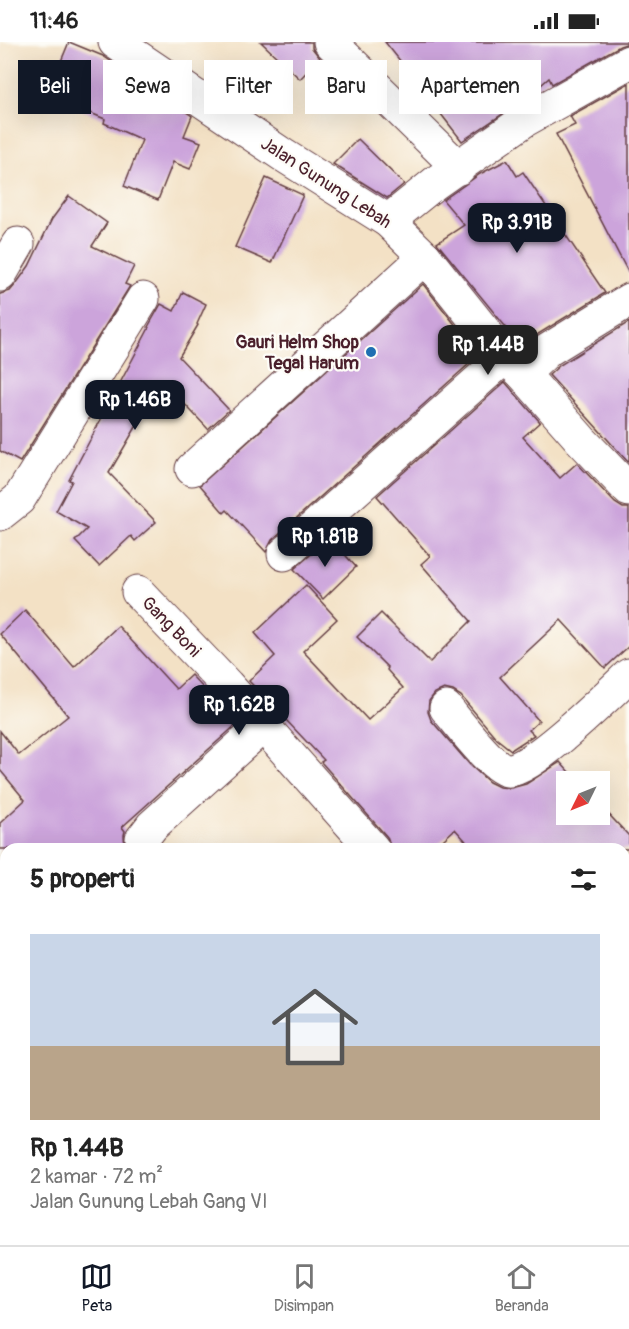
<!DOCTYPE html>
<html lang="id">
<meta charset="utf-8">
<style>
:root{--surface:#fff;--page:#f2f2f2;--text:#222;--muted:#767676;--line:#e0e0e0;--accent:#111827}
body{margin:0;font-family:Pangolin,sans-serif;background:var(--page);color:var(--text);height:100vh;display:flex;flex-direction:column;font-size:22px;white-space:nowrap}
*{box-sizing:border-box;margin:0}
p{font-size:20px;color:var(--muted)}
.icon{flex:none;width:33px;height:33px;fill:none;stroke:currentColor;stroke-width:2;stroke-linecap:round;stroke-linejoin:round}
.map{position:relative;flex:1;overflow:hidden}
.panel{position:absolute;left:0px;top:801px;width:630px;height:402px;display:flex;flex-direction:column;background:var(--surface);border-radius:18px 18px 0 0;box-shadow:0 6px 24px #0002}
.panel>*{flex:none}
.top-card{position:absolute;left:18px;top:18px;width:594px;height:54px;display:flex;gap:12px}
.needle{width:39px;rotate:227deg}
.controls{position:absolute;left:556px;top:729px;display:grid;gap:12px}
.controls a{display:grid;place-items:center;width:54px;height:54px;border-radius:0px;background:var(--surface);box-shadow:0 6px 24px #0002;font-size:30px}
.price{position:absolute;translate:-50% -51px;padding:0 14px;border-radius:12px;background:var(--accent);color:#fff;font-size:20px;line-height:39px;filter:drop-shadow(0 2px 3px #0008)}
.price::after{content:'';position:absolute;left:50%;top:36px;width:18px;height:14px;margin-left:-9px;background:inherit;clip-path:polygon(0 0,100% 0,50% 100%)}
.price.selected{background:#222;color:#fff}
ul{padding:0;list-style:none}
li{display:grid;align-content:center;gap:12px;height:318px;padding:0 30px}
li+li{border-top:2px solid var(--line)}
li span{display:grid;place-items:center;height:186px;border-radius:0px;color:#555}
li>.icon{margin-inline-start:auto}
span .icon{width:108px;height:108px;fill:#fffc;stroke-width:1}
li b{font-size:26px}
h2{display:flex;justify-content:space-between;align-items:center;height:72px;padding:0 30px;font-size:26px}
.tag{padding:0 21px;border-radius:0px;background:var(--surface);box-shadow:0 6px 24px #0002;font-size:21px;line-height:54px}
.tag.selected{background:var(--accent);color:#fff}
.status{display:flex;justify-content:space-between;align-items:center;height:42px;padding:0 30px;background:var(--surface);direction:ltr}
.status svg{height:16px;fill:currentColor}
.menu{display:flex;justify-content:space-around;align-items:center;height:84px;border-top:2px solid var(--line);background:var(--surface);font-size:16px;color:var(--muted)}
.menu a{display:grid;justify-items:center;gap:3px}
.menu .selected{color:var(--accent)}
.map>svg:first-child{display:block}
</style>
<div class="status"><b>11:46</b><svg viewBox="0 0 49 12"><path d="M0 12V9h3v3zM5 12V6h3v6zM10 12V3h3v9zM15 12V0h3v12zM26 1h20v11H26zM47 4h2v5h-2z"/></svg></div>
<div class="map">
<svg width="629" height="1203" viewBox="0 0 629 1203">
<rect width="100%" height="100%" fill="#fdfcf7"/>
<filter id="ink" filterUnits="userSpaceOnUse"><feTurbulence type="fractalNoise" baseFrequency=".0167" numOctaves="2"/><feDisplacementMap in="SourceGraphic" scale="12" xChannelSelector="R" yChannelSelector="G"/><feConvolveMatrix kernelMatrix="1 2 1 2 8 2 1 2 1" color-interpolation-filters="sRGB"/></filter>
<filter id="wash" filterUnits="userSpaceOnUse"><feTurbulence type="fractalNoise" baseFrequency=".008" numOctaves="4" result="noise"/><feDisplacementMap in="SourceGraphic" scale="24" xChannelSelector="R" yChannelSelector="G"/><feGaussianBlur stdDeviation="1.35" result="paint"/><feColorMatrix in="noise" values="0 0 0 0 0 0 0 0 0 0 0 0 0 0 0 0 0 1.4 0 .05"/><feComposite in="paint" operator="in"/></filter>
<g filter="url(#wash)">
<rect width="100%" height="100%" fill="#f3e1c5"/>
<g id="blocks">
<g fill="#cca4db">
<polygon points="69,0 103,14 192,74 184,94 201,100 190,127 173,120 158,158 124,144 142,98 104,81 105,77 47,53"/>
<polygon points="261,0 312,0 312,6 320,16 300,37"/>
<polygon points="385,0 629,0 629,1 620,4 552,42 549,36 525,57 462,99 437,67 438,66"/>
<polygon points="629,41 629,232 556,92 575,83 570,74"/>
<polygon points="358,97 404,142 387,156 333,122"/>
<polygon points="507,118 517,134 523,130 605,251 538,292 523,306 437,201 464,183 443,158 480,132"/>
<polygon points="266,136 303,153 272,221 235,205"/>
<polygon points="69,154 107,181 92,204 134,224 125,242 130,244 20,420 0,409 0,252 10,249 16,242 29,224 52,177"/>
<polygon points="423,242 479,313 272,498 266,510 227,468 224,471 200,443"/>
<polygon points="183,250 206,262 197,282 198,283 179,315 229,368 208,387 163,339 109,431 156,480 135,499 131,494 99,524 75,499 87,487 56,469 72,439 69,438 149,286 148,285 161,262 174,269"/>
<polygon points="629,280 629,421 549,333 560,323"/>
<polygon points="505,340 540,380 523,395 560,436 577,421 615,461 623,466 629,466 629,604 605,626 561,578 500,635 539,679 529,688 534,693 511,708 497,697 461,654 453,649 444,647 435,651 429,659 428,670 431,678 470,723 489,740 499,745 511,746 526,742 560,720 578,740 567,740 567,772 600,772 600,763 629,794 629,807 473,807 455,787 433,807 391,807 387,795 321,720 324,718 249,639 275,614 255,591 306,543 337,577 303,609 368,678 403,646 387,628 388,626 357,595 381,571 430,620 471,579 421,522 430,514 377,454"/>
<polygon points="330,496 356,525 323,557 294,527"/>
<polygon points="25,568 74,625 118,584 176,647 191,633 237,682 122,785 125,789 124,793 125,807 0,807 0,781 25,758 0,728 0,689 19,713 68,674 0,592"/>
</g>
</g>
</g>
<g filter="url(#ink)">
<use href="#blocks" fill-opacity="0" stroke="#633c42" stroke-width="1.5"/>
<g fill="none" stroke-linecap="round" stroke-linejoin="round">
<defs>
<g id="street">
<polyline points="115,0 283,113 388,179 425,215 505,315 523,332 581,398 629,448"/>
<polyline points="330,0 459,126"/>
<polyline points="388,179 435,141 525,78 629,20"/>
<polyline points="0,233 18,202"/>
<polyline points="523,332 548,308 629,258"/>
<polyline points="192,427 425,215"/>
<polyline points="0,472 19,457 143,257"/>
<polyline points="284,512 505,315"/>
<polyline points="138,550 227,643 373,807"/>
<path d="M446 666C457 679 491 725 507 728 527 733 611 650 629 633"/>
<polyline points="144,807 142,797 152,784 264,683"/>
<polyline points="624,1094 629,1099"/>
<polyline points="0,1116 6,1123"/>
<polyline points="74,1197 79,1203"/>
<polyline points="262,1197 268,1203"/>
<polyline points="470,1197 475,1203"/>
<polyline points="523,1197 528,1203"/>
</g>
</defs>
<use href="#street" stroke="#633c42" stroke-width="35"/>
<use href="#street" stroke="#fff" stroke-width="33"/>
</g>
</g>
<circle fill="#1f6fb2" stroke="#fdfcf7" stroke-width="2" cx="371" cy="310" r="6"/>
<g text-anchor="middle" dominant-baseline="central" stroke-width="4.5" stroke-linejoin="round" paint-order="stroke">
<g font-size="18" fill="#4a1f2b" stroke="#fdfcf7">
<text transform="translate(326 141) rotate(33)">Jalan Gunung Lebah</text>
<text transform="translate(171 585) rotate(46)">Gang Boni</text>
</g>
<g font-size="18" font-weight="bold" fill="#4a1f2b" stroke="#fdfcf7" text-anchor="end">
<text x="359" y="300">Gauri Helm Shop<tspan x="359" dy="21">Tegal Harum</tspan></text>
</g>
</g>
</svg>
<div class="controls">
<a><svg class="needle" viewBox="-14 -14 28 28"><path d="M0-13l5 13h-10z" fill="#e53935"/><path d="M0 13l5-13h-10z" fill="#767676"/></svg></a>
</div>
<b class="price" style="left:517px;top:212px">Rp 3.91B</b>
<b class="price selected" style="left:488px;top:334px">Rp 1.44B</b>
<b class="price" style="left:135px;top:389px">Rp 1.46B</b>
<b class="price" style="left:325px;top:526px">Rp 1.81B</b>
<b class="price" style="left:239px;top:694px">Rp 1.62B</b>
<div class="top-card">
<a class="tag selected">Beli</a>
<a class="tag">Sewa</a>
<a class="tag">Filter</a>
<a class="tag">Baru</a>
<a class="tag">Apartemen</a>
</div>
<section class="panel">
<h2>5 properti<svg class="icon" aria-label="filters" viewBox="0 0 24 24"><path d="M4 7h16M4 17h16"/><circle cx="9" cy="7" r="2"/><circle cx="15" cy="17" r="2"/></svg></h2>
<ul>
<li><span style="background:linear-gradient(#c9d6e8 60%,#b9a48a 0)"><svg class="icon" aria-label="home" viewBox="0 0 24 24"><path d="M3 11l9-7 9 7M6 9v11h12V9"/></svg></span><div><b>Rp 1.44B</b><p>2 kamar · 72 m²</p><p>Jalan Gunung Lebah Gang VI</p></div></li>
</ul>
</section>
</div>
<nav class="menu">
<a class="selected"><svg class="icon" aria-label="map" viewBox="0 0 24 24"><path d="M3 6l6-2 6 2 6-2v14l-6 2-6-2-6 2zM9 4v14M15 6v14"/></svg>Peta</a>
<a><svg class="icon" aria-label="saved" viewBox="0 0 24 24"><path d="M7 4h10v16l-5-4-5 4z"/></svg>Disimpan</a>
<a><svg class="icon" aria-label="home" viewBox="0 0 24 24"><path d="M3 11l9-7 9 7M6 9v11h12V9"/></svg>Beranda</a>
</nav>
